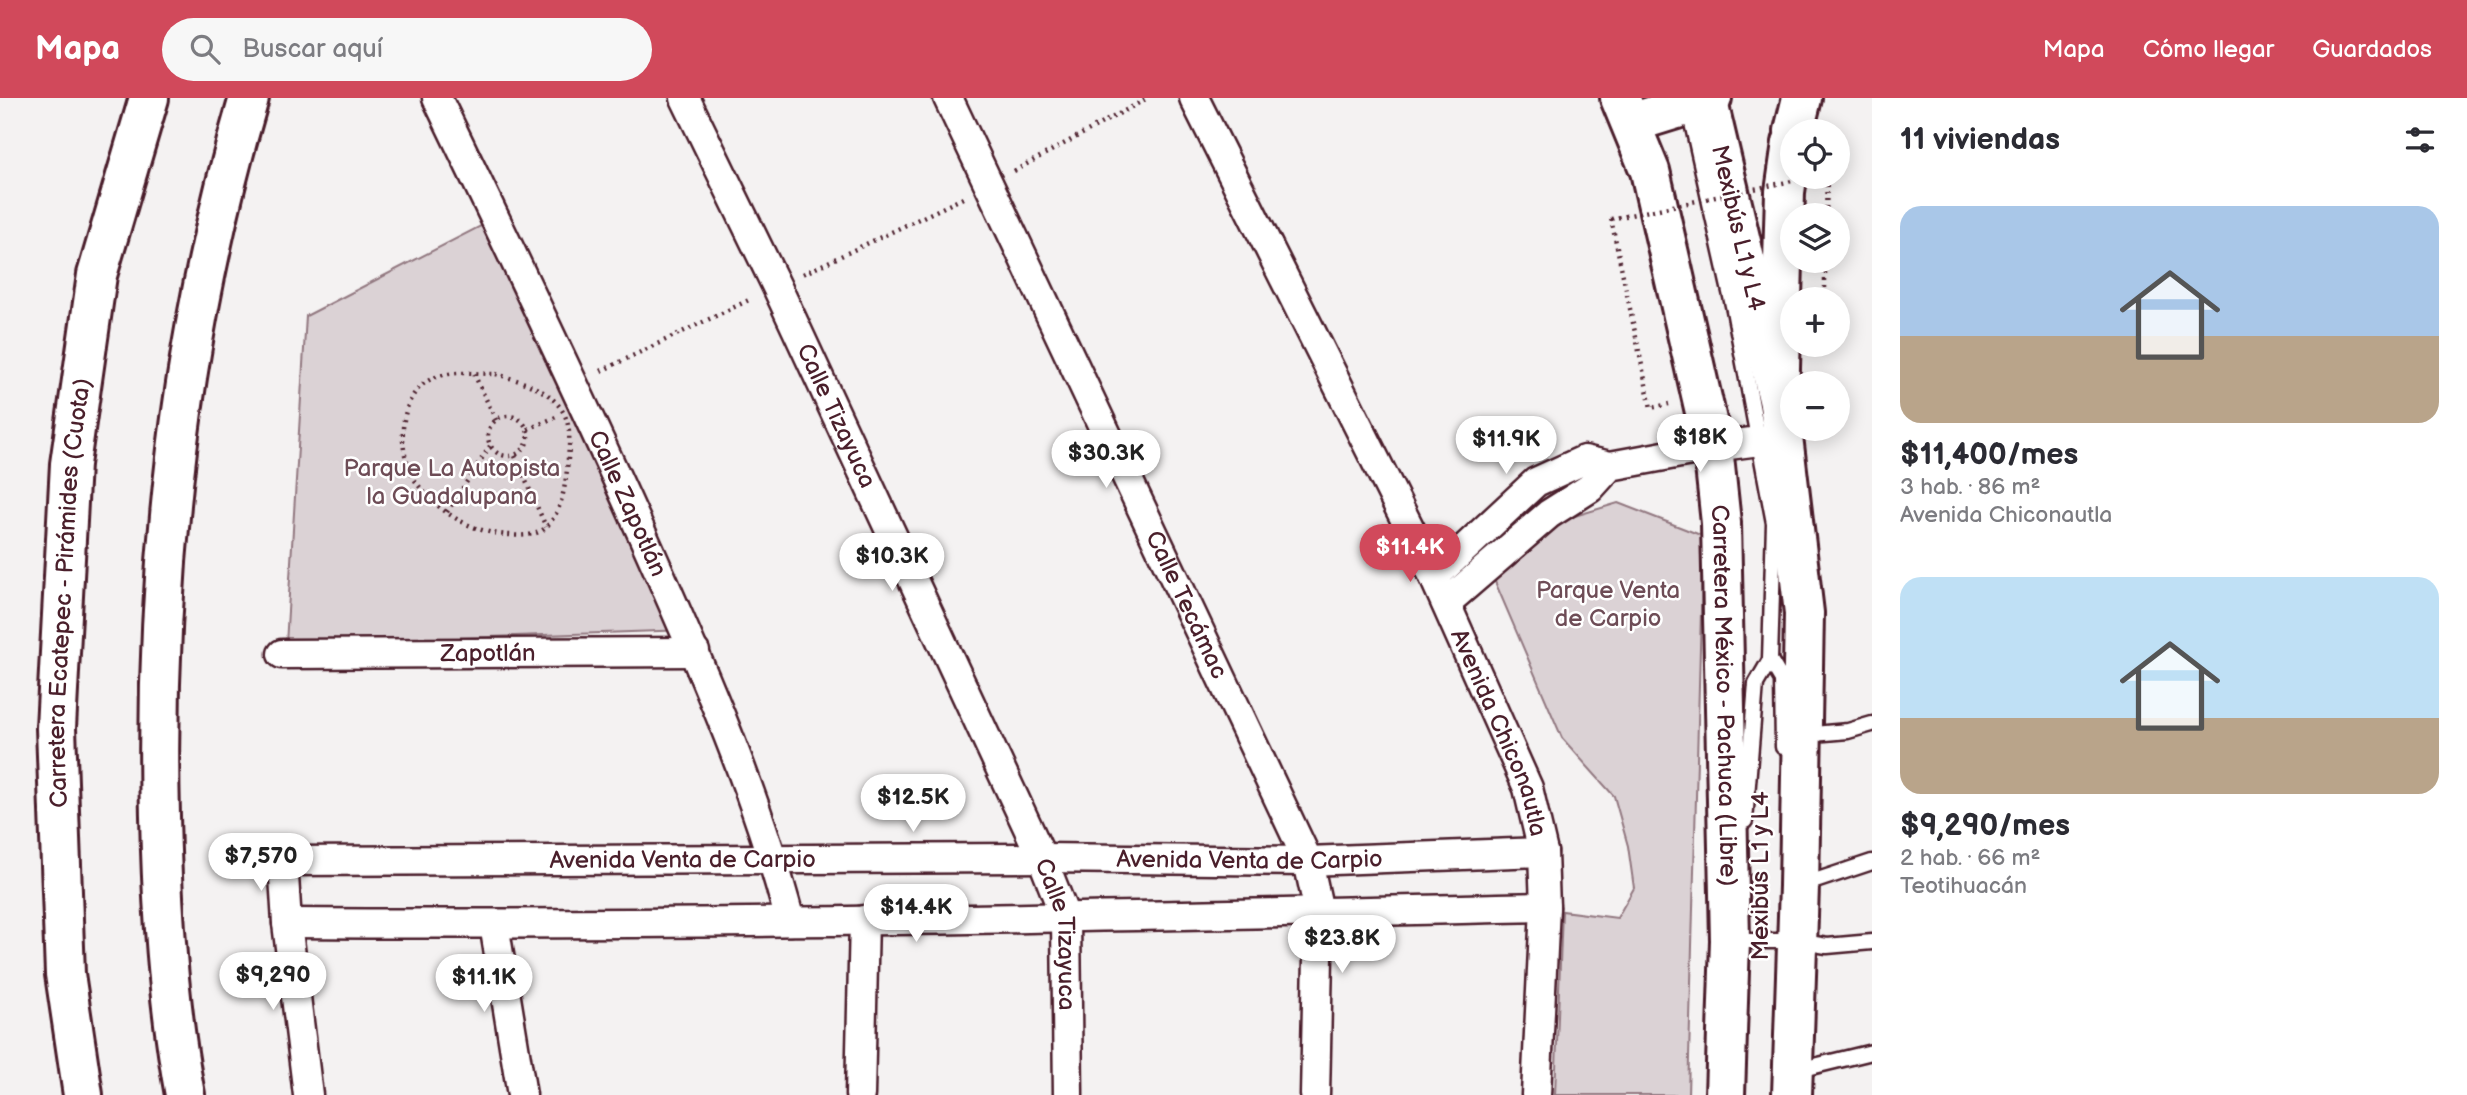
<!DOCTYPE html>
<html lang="es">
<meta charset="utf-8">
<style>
:root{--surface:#fff;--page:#f7f7f7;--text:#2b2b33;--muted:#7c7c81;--accent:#d1495b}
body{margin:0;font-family:"Balsamiq Sans",sans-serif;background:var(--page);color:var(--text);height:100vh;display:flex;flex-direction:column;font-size:26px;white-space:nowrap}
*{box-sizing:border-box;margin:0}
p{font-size:23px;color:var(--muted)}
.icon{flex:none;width:38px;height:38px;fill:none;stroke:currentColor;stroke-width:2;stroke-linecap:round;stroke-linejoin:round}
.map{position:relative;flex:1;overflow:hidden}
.sheet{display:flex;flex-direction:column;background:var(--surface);width:595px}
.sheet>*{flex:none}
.fabs{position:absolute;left:1780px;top:21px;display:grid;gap:14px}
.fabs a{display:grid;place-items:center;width:70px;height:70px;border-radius:50%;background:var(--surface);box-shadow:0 4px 18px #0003;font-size:35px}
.price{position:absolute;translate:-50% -60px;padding:0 16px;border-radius:24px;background:#fff;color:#222;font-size:23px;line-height:46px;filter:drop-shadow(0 2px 4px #0008)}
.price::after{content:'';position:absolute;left:50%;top:42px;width:21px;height:16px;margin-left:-10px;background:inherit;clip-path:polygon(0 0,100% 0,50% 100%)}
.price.current{background:var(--accent);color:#fff}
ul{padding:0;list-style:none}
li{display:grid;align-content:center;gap:14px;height:371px;padding:0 28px}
li span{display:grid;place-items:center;height:217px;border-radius:21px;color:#555}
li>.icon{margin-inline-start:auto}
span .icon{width:126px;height:126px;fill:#fffc;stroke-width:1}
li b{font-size:30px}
h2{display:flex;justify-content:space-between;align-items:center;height:84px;padding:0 28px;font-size:30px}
header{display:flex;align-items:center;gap:42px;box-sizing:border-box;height:98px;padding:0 35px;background:var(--accent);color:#fff}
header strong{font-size:33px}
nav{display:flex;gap:38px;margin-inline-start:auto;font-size:24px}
.search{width:490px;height:63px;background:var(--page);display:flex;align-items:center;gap:18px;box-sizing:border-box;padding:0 24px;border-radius:38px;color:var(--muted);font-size:26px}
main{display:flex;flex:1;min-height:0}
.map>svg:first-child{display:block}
</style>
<header>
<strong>Mapa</strong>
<div class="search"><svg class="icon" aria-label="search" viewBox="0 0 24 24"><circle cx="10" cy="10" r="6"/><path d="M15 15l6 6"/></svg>Buscar aquí</div>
<nav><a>Mapa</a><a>Cómo llegar</a><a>Guardados</a></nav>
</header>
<main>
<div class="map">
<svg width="1872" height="997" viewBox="0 0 1872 997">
<rect width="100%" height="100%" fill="#f4f2f2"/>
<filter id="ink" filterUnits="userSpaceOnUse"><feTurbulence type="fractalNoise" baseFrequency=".0143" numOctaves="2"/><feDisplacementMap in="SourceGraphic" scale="14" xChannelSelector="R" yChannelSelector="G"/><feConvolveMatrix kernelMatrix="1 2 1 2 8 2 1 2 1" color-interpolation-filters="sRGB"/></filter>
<g filter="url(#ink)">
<g fill="#dbd2d5" stroke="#927880" stroke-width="2">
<polygon points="502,117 688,532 286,546 306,218"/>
<polygon points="1618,405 1703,438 1688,997 1555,997 1562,813 1617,820 1634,790 1628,748 1614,698 1562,640 1487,465 1518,435"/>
</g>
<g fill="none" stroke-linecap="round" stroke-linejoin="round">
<defs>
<g id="lane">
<polyline points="1688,7 1734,212 1774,425 1770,562 1756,586 1745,723"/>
<polyline points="1770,562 1782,582 1783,649"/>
<polyline points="1802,637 1848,633 1872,626"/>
<polyline points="1800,788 1872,764"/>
<polyline points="1731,843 1796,843 1827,848 1872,844"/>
<polyline points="1794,973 1872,954"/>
</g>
<g id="street">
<path id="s1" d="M437 0C510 151 583 303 651 456 704 575 757 697 790 823"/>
<path id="s2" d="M685 0 777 189 1042 760 1066 821 1068 997"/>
<path id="s3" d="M948 0 1308 763 1319 814 1315 997"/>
<path id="s4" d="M1194 0 1434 479 1528 690 1543 754 1545 809 1536 997"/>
<polyline points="1434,479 1536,384 1584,362 1610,368 1713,349 1783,340"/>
<polyline points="1446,505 1549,416 1590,390 1610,368"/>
<path id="s5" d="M282 556 695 554"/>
<path d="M287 825C706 828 1126 819 1545 809"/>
<polyline points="494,826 522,997"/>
<path id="s6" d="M308 997 287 825 283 763 1042 760 1308 763 1543 754"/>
<polyline points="860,997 864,822"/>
</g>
<g id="primary">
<path id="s7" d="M1620 0 1650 73 1713 349 1721 425 1730 842 1725 997"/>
<polyline points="1707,0 1779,305 1804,515 1799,788 1792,997"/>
</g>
<g id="highway">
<polyline points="1631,25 1712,0"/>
<polyline points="1794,33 1802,0"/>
<polyline points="1779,305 1785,94 1792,45"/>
<path id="s8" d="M83 997 65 876 56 630 70 366 97 177 149 0"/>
<path d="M185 997C168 905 162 811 160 718 154 477 181 232 249 0"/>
</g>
</defs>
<use href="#lane" stroke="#4a1f2b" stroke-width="19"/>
<use href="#street" stroke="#4a1f2b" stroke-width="33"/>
<use href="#primary" stroke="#4a1f2b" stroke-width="44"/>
<use href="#highway" stroke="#4a1f2b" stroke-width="44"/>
<g stroke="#4a1f2b" stroke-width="4.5" stroke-dasharray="2 5" stroke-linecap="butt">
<polyline points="1014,73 1148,0"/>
<polyline points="1826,117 1827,79"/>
<polyline points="1611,121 1651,310 1669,306"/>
<polyline points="803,176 963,100"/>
<polyline points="1819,198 1825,198 1825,163"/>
<polyline points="601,273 751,201"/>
<polyline points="474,276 496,322"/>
<path d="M496 276C521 283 555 292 566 320 572 336 568 356 567 372 564 394 561 415 545 430 537 438 520 438 509 437 474 435 441 416 419 388 394 356 395 287 443 277 459 273 479 276 496 276Z"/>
<circle cx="508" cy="338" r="20"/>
<polyline points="528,331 556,319"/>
<polyline points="515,358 546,429"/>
<polyline points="447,414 490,348"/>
</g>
<use href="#lane" stroke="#fff" stroke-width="14"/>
<use href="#street" stroke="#fff" stroke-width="28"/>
<use href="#primary" stroke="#fff" stroke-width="38"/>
<use href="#highway" stroke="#fff" stroke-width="38"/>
<polyline stroke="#4a1f2b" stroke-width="4.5" stroke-dasharray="2 5" stroke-linecap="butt" points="1611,121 1811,79"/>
</g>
</g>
<g text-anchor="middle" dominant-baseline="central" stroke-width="5" stroke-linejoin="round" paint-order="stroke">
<g font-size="24" fill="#4a1f2b" stroke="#fff">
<text transform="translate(1738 130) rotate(77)">Mexibús L1 y L4</text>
<text stroke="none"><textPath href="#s2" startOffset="352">Calle Tizayuca</textPath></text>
<text stroke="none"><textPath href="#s1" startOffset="448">Calle Zapotlán</textPath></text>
<text stroke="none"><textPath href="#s8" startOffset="504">Carretera Ecatepec - Pirámides (Cuota)</textPath></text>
<text stroke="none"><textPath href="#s3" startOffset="560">Calle Tecámac</textPath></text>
<text stroke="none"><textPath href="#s5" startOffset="206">Zapotlán</textPath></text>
<text stroke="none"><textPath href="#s7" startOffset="611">Carretera México - Pachuca (Libre)</textPath></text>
<text stroke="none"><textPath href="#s4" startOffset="705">Avenida Chiconautla</textPath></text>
<text stroke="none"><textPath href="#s6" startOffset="1202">Avenida Venta de Carpio</textPath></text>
<text stroke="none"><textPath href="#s6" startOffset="635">Avenida Venta de Carpio</textPath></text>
<text transform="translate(1760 778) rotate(-90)">Mexibús L1 y L4</text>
<text stroke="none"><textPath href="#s2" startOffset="919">Calle Tizayuca</textPath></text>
</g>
<g font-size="24" fill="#6e4c56" stroke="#fff">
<text x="452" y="370">Parque La Autopista<tspan x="452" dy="28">la Guadalupana</tspan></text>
<text x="1608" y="492">Parque Venta<tspan x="1608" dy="28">de Carpio</tspan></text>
</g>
</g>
</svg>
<div class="fabs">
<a><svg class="icon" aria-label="locate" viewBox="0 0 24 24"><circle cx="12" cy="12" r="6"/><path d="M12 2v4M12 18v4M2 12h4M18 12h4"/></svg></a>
<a><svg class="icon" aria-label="layers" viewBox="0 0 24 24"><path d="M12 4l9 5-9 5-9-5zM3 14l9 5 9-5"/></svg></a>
<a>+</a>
<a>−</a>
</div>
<b class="price" style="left:1700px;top:376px">$18K</b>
<b class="price" style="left:1506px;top:378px">$11.9K</b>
<b class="price" style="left:1106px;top:392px">$30.3K</b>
<b class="price current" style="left:1410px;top:486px">$11.4K</b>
<b class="price" style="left:892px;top:495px">$10.3K</b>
<b class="price" style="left:913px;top:736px">$12.5K</b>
<b class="price" style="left:261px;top:795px">$7,570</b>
<b class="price" style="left:916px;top:846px">$14.4K</b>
<b class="price" style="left:1342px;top:877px">$23.8K</b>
<b class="price" style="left:273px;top:914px">$9,290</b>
<b class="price" style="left:484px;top:916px">$11.1K</b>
</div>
<section class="sheet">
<h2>11 viviendas<svg class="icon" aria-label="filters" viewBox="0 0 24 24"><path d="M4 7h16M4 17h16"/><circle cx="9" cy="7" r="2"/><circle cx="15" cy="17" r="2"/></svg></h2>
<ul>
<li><span style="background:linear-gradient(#a9c7e8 60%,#b9a48a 0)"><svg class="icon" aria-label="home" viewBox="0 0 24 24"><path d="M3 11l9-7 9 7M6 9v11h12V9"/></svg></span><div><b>$11,400/mes</b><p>3 hab. · 86 m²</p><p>Avenida Chiconautla</p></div></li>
<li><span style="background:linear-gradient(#bfe0f5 65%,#b9a48a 0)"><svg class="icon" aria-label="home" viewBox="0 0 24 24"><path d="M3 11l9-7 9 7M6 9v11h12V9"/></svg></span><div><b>$9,290/mes</b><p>2 hab. · 66 m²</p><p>Teotihuacán</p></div></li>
</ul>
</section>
</main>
